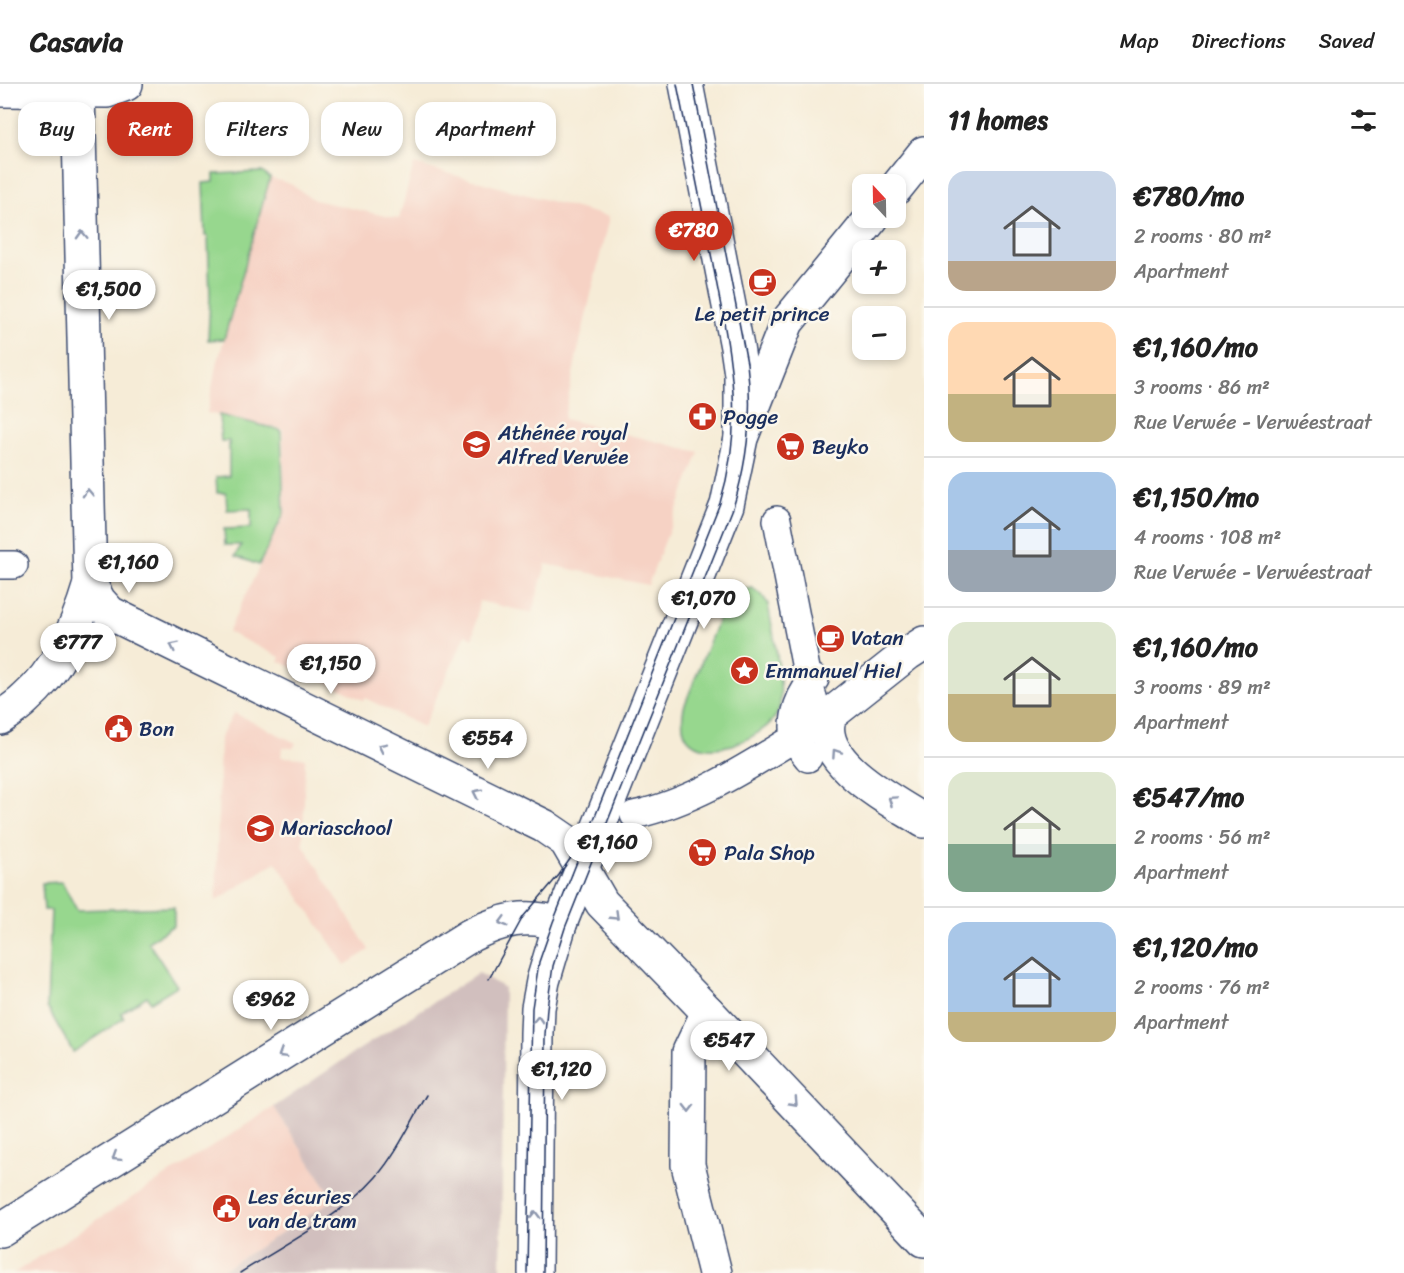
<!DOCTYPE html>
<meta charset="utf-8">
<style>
:root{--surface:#fff;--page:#f2f2f2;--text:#222;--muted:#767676;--line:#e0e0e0;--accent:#c8321e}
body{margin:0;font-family:Sriracha,sans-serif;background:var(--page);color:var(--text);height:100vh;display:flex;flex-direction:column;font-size:22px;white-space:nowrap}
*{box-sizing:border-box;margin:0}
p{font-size:20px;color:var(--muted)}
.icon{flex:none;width:33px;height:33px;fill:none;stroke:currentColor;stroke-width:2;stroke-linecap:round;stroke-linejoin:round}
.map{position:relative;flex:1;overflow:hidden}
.details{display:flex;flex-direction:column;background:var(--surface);width:480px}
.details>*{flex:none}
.banner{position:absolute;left:18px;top:18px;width:570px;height:54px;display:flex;gap:12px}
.needle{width:39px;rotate:338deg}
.tools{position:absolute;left:852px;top:90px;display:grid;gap:12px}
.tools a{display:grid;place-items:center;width:54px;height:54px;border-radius:12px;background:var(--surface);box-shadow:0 3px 9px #0003;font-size:30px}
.price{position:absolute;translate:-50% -51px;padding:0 14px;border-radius:21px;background:#fff;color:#222;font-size:20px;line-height:39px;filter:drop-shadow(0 2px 3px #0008)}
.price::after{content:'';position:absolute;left:50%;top:36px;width:18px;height:14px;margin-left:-9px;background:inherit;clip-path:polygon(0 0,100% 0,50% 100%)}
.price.current{background:var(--accent);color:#fff}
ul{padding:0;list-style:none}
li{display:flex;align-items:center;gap:18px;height:150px;padding:0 24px}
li+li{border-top:2px solid var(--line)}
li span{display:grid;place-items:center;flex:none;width:168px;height:120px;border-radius:18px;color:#555}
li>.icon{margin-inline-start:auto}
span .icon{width:72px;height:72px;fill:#fffc;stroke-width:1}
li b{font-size:26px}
h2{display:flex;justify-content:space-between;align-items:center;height:72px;padding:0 24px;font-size:26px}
.pill{padding:0 21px;border-radius:18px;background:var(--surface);box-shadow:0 3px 9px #0003;font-size:21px;line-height:54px}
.pill.current{background:var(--accent);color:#fff}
header{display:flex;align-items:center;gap:36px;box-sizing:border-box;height:84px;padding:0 30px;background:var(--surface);border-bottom:2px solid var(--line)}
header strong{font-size:28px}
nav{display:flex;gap:33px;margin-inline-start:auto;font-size:21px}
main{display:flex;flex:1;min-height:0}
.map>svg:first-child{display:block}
</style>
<header>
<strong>Casavia</strong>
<nav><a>Map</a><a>Directions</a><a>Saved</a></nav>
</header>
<main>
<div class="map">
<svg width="924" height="1189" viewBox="0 0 924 1189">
<rect width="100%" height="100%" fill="#fbf7ec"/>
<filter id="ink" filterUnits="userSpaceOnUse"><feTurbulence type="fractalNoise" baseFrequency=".0167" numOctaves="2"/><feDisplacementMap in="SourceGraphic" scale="12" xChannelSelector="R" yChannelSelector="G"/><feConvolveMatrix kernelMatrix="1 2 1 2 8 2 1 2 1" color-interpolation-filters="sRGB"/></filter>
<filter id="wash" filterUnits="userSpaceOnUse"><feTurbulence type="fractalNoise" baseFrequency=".008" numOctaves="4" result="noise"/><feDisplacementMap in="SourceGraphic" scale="24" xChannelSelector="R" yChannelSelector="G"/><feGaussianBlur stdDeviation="1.35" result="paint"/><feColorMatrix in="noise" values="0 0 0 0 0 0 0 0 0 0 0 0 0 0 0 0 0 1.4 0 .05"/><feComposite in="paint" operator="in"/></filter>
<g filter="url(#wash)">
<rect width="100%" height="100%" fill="#f6ecd7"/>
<g fill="#f6d2c4">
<polygon points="414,80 609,133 576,275 564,335 699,368 648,501 546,480 532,529 479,517 473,554 466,550 423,643 365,614 363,616 303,586 302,588 279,577 280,573 228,548 285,429 283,345 207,329 216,284 270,94 291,100 314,116 399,135"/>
<polygon points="234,629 296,659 293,664 282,663 281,673 305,674 303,760 369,866 345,881 276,778 216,817 220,654"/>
<polygon points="274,1023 334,1115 218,1189 14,1189"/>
</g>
<polygon fill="#d1bfbe" points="479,889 504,904 501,1189 218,1189 334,1115 274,1023 352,970"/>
<g fill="#97d78e" stroke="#598376" stroke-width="1.5">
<polygon points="262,88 270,94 224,255 208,256 210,213 208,152 205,152 203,99 214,98 214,90"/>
<polygon points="219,331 281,346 284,429 259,481 235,472 241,461 225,461 224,445 251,444 251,425 227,426 226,409 217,409 216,393 229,392 229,357 221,357"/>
<path d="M752 504 762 511 768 520C772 545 785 601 779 625 771 657 669 695 684 623L725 518C733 507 739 506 752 504Z"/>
<polygon points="62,798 77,826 174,823 174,841 148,858 177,902 151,918 147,912 121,929 124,934 73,968 47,923 51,826 44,826 42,799"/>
</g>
</g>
<g filter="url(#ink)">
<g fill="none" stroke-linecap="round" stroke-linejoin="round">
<defs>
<g id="pedestrian">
<polyline points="777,436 809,600 815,620 824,636"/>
<polyline points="0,481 14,481"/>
<path d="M808 674C803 668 797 661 795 653 791 634 800 607 815 595"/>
<path d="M634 731C703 716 765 671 824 636L828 637"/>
</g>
<g id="minor">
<polyline points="686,0 737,263 741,290 741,353"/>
<polyline points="0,6 107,7 126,0"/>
<polyline points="90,500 99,517 110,529 544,742 566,757 602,819 708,928 924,1156"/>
<path d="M924 559 907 570 830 631C812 677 893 717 924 737"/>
<path d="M0 634C9 628 18 622 26 614 58 586 78 541 90 500L78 7"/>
<polyline points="708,928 689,968 688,1081 715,1189"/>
<path d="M0 1146 471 851C502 836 526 829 560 840"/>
</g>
<g id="tertiary">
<polyline points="896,104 924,69"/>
<polyline points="535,1189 537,949 538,924 543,897 560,840 727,421 741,354 787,238 872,134"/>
</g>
</defs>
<use href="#pedestrian" stroke="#3c4b70" stroke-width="30"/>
<use href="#minor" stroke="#3c4b70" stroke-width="36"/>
<use href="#tertiary" stroke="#3c4b70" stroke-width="36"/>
<use href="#pedestrian" stroke="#fff" stroke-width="27"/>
<use href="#minor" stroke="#fff" stroke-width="33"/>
<use href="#tertiary" stroke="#fff" stroke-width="33"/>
<g stroke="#1b2f5e" stroke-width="1.5">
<polyline points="489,895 523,833 559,791 577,765"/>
<path d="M240 1189C283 1162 343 1131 376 1093 397 1069 411 1038 427 1011"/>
<path d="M527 1189 532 924 539 878 553 838 720 419C747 331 728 262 712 175 700 117 689 58 677 0"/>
<path d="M543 1189 545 951 547 924 553 882 565 844 733 424C748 376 753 328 747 279L693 0"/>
</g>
</g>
<defs><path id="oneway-chevron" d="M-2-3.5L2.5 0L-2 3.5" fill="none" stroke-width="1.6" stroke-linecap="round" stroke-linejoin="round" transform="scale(1.5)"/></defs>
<g stroke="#8d97ae">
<use href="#oneway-chevron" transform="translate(82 151) rotate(-92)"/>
<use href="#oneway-chevron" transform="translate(88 409) rotate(-92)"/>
<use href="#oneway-chevron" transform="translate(174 562) rotate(-154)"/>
<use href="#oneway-chevron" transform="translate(382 663) rotate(-154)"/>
<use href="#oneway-chevron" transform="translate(836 669) rotate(-124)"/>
<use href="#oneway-chevron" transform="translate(477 709) rotate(-154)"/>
<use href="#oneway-chevron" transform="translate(892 716) rotate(-146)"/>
<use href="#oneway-chevron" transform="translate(615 832) rotate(44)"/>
<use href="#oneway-chevron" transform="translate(503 838) rotate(164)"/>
<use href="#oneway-chevron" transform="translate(538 936) rotate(-87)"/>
<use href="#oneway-chevron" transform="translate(282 970) rotate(148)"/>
<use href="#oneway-chevron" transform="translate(794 1018) rotate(47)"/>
<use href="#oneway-chevron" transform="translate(689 1024) rotate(90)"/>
<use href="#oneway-chevron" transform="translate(116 1073) rotate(148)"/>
<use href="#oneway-chevron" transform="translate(535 1131) rotate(-89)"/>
</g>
</g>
<defs>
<symbol id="cafe-disc" viewBox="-11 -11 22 22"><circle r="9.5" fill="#c8321e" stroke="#fbf7ec"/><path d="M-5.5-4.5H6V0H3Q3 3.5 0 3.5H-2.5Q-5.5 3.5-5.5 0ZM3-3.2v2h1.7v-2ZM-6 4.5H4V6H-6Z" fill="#fff"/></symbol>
<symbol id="pharmacy-disc" viewBox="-11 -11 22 22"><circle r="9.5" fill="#c8321e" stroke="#fbf7ec"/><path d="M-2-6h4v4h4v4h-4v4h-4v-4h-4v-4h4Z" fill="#fff"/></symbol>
<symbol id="school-disc" viewBox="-11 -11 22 22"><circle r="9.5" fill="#c8321e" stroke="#fbf7ec"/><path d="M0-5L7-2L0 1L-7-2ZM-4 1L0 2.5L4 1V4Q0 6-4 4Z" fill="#fff"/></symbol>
<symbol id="supermarket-disc" viewBox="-11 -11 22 22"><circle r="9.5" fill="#c8321e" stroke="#fbf7ec"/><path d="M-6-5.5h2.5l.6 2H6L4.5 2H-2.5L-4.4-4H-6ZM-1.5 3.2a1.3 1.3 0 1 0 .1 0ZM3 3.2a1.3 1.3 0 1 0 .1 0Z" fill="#fff"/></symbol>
<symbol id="sight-disc" viewBox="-11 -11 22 22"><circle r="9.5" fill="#c8321e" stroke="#fbf7ec"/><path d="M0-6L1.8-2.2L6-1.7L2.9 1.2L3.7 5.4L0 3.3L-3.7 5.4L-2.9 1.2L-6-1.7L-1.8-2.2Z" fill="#fff"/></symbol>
<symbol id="civic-disc" viewBox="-11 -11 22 22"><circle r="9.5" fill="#c8321e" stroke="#fbf7ec"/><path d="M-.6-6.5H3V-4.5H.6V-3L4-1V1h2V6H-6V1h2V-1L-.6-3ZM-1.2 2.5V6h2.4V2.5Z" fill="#fff"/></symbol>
</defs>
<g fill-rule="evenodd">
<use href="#cafe-disc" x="746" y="182" width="33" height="33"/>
<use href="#pharmacy-disc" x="686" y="316" width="33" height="33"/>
<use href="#school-disc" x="460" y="344" width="33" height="33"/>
<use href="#supermarket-disc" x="774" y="346" width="33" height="33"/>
<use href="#cafe-disc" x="814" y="538" width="33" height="33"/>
<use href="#sight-disc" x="728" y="570" width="33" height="33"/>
<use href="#civic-disc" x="102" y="628" width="33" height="33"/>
<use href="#school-disc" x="244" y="728" width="33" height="33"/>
<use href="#supermarket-disc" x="686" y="752" width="33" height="33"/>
<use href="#civic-disc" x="210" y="1108" width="33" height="33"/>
</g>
<g text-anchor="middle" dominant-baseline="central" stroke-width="5" stroke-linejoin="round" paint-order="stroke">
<g font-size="21" fill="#1b2f5e" stroke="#fbf7ec" text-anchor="start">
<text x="762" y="230" text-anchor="middle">Le petit prince</text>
<text x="723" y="333">Pogge</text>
<text x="498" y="349">Athénée royal<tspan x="498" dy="24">Alfred Verwée</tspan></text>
<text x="812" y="363">Beyko</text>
<text x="851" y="554">Vatan</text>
<text x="765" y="587">Emmanuel Hiel</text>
<text x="139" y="645">Bon</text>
<text x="281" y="744">Mariaschool</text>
<text x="724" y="769">Pala Shop</text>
<text x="248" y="1113">Les écuries<tspan x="248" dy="24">van de tram</tspan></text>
</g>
</g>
</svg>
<div class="tools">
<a><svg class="needle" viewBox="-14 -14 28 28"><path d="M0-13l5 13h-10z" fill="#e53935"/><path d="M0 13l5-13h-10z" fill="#767676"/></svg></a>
<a>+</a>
<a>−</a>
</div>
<b class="price current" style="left:694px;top:178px">€780</b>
<b class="price" style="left:109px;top:237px">€1,500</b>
<b class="price" style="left:129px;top:510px">€1,160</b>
<b class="price" style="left:704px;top:546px">€1,070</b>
<b class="price" style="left:78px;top:590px">€777</b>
<b class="price" style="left:331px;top:611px">€1,150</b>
<b class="price" style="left:488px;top:686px">€554</b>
<b class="price" style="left:608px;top:790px">€1,160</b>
<b class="price" style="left:271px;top:947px">€962</b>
<b class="price" style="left:729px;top:988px">€547</b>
<b class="price" style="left:562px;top:1017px">€1,120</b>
<div class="banner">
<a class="pill">Buy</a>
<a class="pill current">Rent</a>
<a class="pill">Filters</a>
<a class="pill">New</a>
<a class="pill">Apartment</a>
</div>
</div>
<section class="details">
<h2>11 homes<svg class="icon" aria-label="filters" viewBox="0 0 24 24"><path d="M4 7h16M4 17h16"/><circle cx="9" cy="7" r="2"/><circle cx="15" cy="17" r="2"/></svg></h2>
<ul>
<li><span style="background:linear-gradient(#c9d6e8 75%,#b9a48a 0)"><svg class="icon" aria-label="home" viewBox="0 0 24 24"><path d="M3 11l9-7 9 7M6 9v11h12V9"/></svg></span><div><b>€780/mo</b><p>2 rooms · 80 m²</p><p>Apartment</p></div></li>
<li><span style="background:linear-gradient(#ffd9b3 60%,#c2b280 0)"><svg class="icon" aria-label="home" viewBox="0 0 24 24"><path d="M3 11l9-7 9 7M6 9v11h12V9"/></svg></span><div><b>€1,160/mo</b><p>3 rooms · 86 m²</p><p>Rue Verwée - Verwéestraat</p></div></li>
<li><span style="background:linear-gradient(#a9c7e8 65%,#9aa5b1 0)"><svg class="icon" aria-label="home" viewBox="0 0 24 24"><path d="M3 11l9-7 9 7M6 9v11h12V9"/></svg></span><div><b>€1,150/mo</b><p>4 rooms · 108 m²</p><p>Rue Verwée - Verwéestraat</p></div></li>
<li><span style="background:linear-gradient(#dfe7d0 60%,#c2b280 0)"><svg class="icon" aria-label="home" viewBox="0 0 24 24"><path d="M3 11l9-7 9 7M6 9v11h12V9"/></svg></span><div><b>€1,160/mo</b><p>3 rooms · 89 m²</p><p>Apartment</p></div></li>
<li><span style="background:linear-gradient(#dfe7d0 60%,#7fa58c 0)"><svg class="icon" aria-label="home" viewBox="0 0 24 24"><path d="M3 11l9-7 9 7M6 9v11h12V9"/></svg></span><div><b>€547/mo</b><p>2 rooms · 56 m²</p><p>Apartment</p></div></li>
<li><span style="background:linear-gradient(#a9c7e8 75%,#c2b280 0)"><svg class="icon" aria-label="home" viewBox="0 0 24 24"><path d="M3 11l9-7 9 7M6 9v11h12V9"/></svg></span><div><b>€1,120/mo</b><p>2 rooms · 76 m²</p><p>Apartment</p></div></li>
</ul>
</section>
</main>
